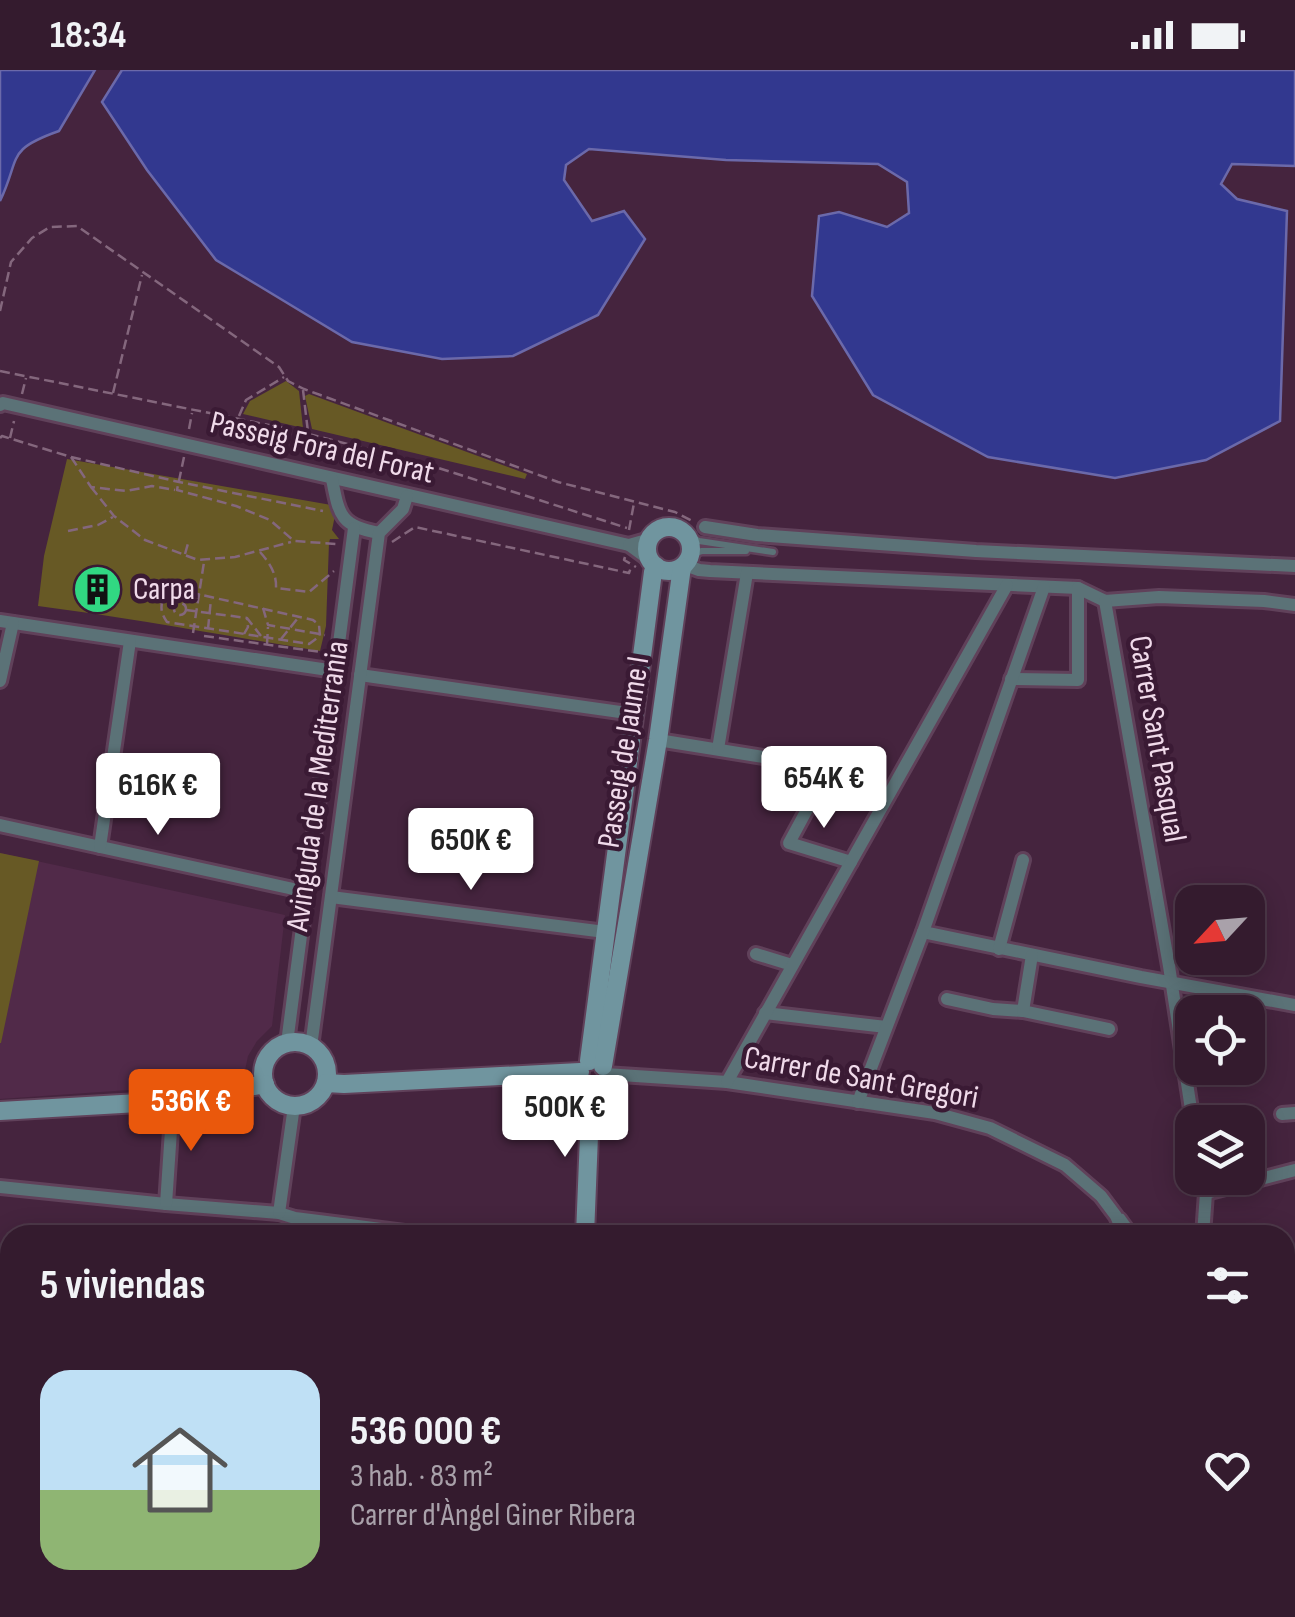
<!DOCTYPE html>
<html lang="es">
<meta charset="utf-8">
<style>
:root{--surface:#341b2e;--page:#3f283a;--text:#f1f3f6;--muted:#a9a1aa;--line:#4e394a;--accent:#ea580c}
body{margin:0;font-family:"Sofia Sans Condensed",sans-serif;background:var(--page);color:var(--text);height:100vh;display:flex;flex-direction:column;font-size:38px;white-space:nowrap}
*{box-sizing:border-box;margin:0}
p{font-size:32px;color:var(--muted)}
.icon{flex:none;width:55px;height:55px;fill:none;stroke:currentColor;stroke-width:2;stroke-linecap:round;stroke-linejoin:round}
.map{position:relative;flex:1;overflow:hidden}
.drawer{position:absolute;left:0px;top:1155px;width:1295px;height:392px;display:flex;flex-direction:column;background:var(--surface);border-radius:30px 30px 0 0;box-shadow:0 5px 25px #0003,0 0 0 2px var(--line)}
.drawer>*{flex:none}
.needle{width:65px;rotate:244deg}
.controls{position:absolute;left:1175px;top:815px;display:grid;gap:20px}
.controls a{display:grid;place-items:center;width:90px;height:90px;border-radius:20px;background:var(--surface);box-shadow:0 5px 25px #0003,0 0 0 2px var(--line);font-size:50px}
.price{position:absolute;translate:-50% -85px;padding:0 22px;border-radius:10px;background:#fff;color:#222;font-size:32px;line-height:65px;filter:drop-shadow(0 2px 5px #0008)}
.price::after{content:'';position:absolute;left:50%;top:60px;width:30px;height:22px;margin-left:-15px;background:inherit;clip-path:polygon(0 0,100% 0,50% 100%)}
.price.current{background:var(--accent);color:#fff}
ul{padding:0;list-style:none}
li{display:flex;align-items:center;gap:30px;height:250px;padding:0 40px}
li+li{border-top:2px solid var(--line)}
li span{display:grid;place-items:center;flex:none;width:280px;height:200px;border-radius:30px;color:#555}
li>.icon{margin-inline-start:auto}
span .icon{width:120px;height:120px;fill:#fffc;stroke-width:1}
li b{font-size:42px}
h2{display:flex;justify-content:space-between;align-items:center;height:120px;padding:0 40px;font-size:42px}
.status{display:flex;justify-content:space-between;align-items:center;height:70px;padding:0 50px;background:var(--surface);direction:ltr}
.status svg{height:28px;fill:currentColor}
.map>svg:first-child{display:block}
</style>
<div class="status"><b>18:34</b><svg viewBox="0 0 49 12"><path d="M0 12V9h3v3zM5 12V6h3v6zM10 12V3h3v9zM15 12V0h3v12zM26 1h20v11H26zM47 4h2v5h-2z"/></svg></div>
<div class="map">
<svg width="1295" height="1547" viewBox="0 0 1295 1547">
<rect width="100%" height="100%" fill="#45243e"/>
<polygon fill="#512a49" points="0,783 285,845 272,956 257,971 248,986 244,1005 215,1014 0,1029"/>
<g fill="#675925">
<polygon points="286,311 299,321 303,358 243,344 250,331"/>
<polygon points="309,324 527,404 525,409 312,359 305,326"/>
<path d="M67 389 337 436 332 460 339 469H330L329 473 326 556 320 581C226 566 132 548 38 536L44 486Z"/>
<polygon points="0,783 39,791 1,973 0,973"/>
</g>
<g fill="#32388f" stroke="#6b69aa" stroke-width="2.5">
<path d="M0 0H95L59 61C5 80 21 87 0 131Z"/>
<polygon points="122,0 1295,0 1295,96 1232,94 1221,114 1237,129 1287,141 1280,351 1206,390 1115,408 988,387 873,325 812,226 819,146 839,142 887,157 909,143 907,112 878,94 726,90 589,79 566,95 564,110 592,151 624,141 645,169 598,245 513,286 442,289 352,272 216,190 147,100 102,32"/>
</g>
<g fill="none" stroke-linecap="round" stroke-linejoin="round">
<defs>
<g id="lane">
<polyline points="688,466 699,471 773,482"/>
<polyline points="691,484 702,481 746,481"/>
<polyline points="1122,1147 1135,1165"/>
<polyline points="427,1545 439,1547"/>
</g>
<g id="street">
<polyline points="0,335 3,333 629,475 651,491"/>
<path d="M332 409C339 445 340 456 379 463"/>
<polyline points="705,457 757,465 976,481 1295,496"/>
<polyline points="629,475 650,469"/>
<polyline points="685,495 699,500 710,501 1078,518 1105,531 1159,527 1264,531 1295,535"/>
<polyline points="1105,531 1169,896 1193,1052"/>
<polyline points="0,551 335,601"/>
<polyline points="360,605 634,644"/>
<polyline points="1011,609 1078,610 1078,518"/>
<polyline points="0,611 13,553"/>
<polyline points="658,670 782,690"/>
<polyline points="718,679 747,503"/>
<polyline points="816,723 789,773 851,792"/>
<polyline points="0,755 307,822"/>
<polyline points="100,777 130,571"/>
<polyline points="331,827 605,862"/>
<polyline points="923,862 1141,907 1295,935"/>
<polyline points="999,879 1023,790"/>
<polyline points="756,884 792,895"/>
<polyline points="947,929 993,939 1023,941 1109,959"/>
<polyline points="1023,941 1032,885"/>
<polyline points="765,943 886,957"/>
<polyline points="287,973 354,458"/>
<polyline points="311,977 379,463 403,439 407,426"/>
<polyline points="605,1004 727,1012 935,1043 990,1058 1065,1095 1101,1126 1116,1146 1124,1165"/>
<polyline points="727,1012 1007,515"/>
<polyline points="858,1032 923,862 1044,517"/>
<polyline points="1282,1044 1295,1043"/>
<polyline points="0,1117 166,1134 279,1143 295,1148 428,1165"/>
<polyline points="1206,1123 1295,1100"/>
<polyline points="166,1134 173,1031"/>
<polyline points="279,1143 294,1036"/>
<polyline points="1203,1165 1206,1123 1204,1108"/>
<polyline points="1285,1185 1295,1184"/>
<polyline points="1285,1233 1295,1233"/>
<polyline points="1285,1268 1295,1268"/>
<polyline points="1285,1314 1295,1313"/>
<polyline points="1285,1423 1295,1423"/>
<polyline points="1218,1538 1295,1539"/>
<polyline points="893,1547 895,1538"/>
<polyline points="980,1547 983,1538"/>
<polyline points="1166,1547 1167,1538"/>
</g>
<g id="secondary">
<circle cx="669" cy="479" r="22"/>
<circle cx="295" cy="1004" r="32"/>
<polyline points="589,991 653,502 656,496"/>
<polyline points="603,996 658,670 682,497"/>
<polyline points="326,1013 344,1014 580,1002"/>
<polyline points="0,1041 173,1031 265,1014"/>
<polyline points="585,1165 591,1016"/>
<polyline points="610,1538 611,1542"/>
<polyline points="717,1547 728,1538"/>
</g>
</defs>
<use href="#lane" stroke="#60415a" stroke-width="11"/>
<use href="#street" stroke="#60415a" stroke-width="18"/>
<use href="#secondary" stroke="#60415a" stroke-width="22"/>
<g stroke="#84677d" stroke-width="2.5" stroke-dasharray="10 5" stroke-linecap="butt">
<polyline points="0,241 11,192 32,168 50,157 77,156 279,297 288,311 304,319 558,412 675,442 694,452"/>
<polyline points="0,301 289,359 426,394 627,458"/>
<polyline points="303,320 308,362"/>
<polyline points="113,323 142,205"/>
<polyline points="22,324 26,308"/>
<polyline points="239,346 246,330 284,307"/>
<polyline points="189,359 192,343"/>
<polyline points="0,368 2,366 71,387 91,417 126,421 152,416 175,420"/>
<polyline points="10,368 14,351"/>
<polyline points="71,387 179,412 323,441"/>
<polyline points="184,387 177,420 236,436 270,450 294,471 337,474"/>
<polyline points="422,412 426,395"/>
<polyline points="91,417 114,446 145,470 198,490 235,487 291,472"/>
<polyline points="629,460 634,433"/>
<polyline points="68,461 98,455 113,447"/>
<polyline points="392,472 415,457 629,503 631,497"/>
<path d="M260 482C269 492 277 504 276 518L309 522 334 501"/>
<polyline points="185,484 189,470"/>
<polyline points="625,487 624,490 636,497"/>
<path d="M175 519 313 550 319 555 320 566 309 574 167 552C160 542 160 535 165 523Z"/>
<circle cx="180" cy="539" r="6"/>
<polyline points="263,538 268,555 325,565"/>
<polyline points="186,540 247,548 261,566"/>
<polyline points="208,559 211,529"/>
<polyline points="193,563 204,492"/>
<polyline points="244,564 248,557 247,549"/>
<polyline points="204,566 321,582"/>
<polyline points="281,569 298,548"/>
<polyline points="267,574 268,557"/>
</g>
<use href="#lane" stroke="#5b7277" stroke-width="6"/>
<use href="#street" stroke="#5b7277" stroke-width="12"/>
<use href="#secondary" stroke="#70959f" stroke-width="18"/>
</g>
<defs>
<symbol id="building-disc" viewBox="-11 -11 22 22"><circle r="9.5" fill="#31d882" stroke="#3a1a34"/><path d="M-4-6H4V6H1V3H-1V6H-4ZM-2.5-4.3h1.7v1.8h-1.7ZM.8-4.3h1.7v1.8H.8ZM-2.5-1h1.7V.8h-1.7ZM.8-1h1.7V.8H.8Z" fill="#111"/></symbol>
</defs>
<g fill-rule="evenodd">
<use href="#building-disc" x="70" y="492" width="55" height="55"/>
</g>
<g text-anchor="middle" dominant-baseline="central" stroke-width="9" stroke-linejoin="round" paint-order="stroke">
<g font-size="32" fill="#f0daea" stroke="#3a1a34">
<text transform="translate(322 378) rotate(13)">Passeig Fora del Forat</text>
<text transform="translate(1157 669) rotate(80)">Carrer Sant Pasqual</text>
<text transform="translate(624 682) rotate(-81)">Passeig de Jaume I</text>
<text transform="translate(318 716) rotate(-82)">Avinguda de la Mediterrania</text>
<text transform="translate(861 1008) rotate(10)">Carrer de Sant Gregori</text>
</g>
<g font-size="32" fill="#f0daea" stroke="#3a1a34" text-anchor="start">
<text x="133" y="519">Carpa</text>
</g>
</g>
</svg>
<div class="controls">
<a><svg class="needle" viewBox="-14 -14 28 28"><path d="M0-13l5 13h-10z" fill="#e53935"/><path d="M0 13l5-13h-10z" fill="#a9a1aa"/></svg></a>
<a><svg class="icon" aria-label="locate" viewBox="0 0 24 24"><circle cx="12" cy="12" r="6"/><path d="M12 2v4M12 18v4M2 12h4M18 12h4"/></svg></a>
<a><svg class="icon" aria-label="layers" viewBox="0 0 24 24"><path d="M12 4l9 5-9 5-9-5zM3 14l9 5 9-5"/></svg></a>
</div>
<b class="price" style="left:824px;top:761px">654K €</b>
<b class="price" style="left:158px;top:768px">616K €</b>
<b class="price" style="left:471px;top:823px">650K €</b>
<b class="price current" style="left:191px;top:1084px">536K €</b>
<b class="price" style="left:565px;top:1090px">500K €</b>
<section class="drawer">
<h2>5 viviendas<svg class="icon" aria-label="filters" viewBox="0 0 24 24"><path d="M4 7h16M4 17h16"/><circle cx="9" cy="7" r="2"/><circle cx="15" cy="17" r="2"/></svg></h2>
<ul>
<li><span style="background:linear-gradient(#bfe0f5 60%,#8fb573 0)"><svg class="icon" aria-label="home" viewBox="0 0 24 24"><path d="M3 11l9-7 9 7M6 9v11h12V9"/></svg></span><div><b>536 000 €</b><p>3 hab. · 83 m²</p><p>Carrer d'Àngel Giner Ribera</p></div><svg class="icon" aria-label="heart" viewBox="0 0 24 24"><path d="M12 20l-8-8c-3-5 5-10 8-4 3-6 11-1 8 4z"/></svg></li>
</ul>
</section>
</div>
